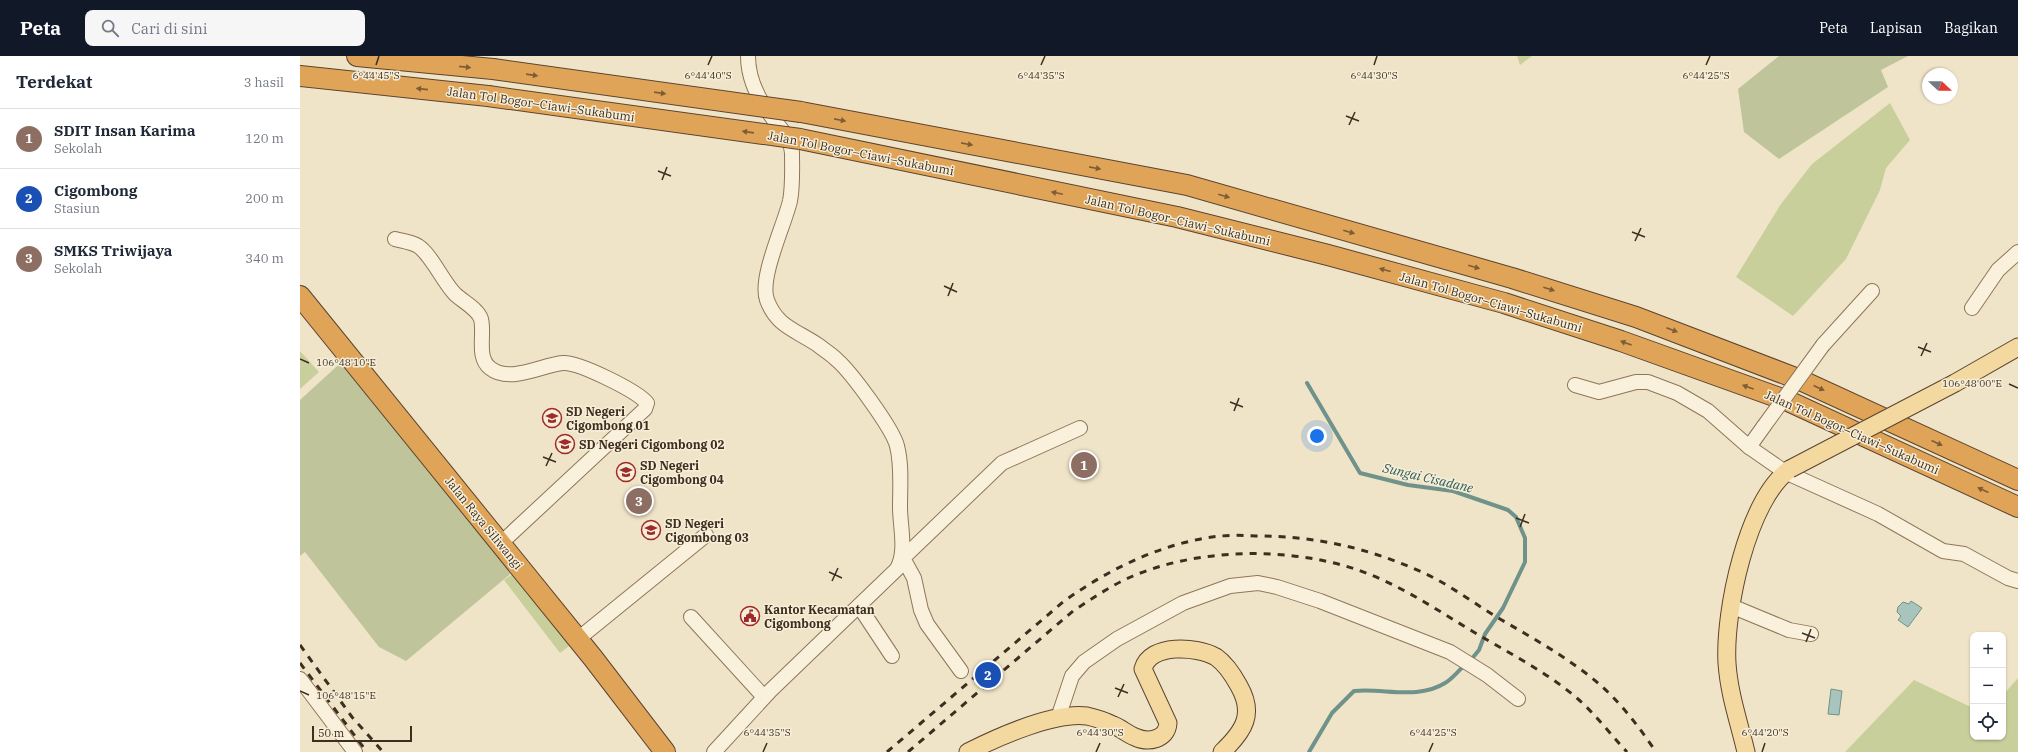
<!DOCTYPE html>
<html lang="id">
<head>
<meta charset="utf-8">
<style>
	:root { --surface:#fff; --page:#f6f6f7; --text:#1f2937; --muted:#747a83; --line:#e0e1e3; --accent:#111827 }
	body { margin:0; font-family:"IBM Plex Serif",serif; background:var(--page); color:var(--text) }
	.controls { position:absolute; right:12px; bottom:12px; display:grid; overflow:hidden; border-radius:8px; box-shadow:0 1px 3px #0004 }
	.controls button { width:36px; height:36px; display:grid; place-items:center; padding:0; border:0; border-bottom:1px solid var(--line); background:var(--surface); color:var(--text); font:20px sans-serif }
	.compass { position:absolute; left:1622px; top:12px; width:36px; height:36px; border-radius:50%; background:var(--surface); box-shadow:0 1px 3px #0004; rotate:112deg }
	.scale { position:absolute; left:12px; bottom:10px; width:100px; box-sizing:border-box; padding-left:4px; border:2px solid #3d2e20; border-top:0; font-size:11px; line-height:14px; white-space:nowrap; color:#3d2e20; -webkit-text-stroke:3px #f7eed8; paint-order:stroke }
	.you { position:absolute; left:1017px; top:380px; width:14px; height:14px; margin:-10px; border:3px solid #fff; border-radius:50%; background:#1a73e8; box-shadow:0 0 0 6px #1a73e833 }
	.badge { display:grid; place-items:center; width:26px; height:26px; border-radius:50%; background:var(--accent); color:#fff; font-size:13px; font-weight:700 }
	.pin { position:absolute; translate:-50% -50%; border:2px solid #fff; box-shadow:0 1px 4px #0006 }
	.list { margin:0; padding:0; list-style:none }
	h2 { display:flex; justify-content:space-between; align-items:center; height:52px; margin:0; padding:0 16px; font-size:17px }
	h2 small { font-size:13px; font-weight:400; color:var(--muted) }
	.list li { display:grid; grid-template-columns:26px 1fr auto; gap:12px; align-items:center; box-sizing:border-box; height:60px; padding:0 16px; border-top:1px solid var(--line) }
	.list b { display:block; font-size:15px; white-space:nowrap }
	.list p { margin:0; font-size:13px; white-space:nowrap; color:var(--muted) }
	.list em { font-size:13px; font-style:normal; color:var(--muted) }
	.icon { flex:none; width:22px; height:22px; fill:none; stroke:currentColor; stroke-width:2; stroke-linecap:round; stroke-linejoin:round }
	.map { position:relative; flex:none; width:1718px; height:696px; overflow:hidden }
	header { display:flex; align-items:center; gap:24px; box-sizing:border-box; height:56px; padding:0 20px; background:var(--accent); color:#fff }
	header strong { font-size:19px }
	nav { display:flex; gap:22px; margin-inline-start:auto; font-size:14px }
	.search { width:280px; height:36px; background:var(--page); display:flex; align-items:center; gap:10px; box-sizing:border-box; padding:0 14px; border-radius:8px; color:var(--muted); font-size:15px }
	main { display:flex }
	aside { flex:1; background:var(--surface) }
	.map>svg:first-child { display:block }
	.green { fill:#c9cf9b }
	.cemetery { fill:#bfc49a }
	.water { fill:#a9c4bc; stroke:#6f938a }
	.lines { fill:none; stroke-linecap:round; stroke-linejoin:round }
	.stream { stroke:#6f938a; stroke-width:4 }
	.minor-casing { stroke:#8d765c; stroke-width:16 }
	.major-casing { stroke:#5b4430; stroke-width:19 }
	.highway-casing { stroke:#5b4430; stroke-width:22 }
	.minor { stroke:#faf1dc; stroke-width:14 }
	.major { stroke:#f3d9a0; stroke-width:17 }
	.highway { stroke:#e0a458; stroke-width:20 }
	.rail { stroke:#3d2e20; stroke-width:3; stroke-dasharray:7 7; stroke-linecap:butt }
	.minor-bridge-casing { stroke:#8d765c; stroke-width:16; stroke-linecap:butt }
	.major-bridge-casing { stroke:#5b4430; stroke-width:19; stroke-linecap:butt }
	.highway-bridge-casing { stroke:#5b4430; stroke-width:22; stroke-linecap:butt }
	.minor-bridge { stroke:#faf1dc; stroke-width:14 }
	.major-bridge { stroke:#f3d9a0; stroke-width:17 }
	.highway-bridge { stroke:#e0a458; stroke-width:20 }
	.oneway { fill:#7e5d36 }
	.ticks { fill:none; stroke:#3d2e20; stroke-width:1.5 }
	.labels { text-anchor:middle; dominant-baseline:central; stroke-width:3; stroke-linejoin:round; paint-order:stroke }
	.street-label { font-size:12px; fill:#3d2e20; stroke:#f7eed8 }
	.poi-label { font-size:12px; font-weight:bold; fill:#3d2e20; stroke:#f7eed8; text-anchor:start }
	.water-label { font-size:13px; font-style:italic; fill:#2f5d5a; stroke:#f7eed8 }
	.ticks-label { font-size:10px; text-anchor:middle; fill:#3d2e20; stroke:#f7eed8; stroke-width:3; stroke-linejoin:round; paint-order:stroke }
</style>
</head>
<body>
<header>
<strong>Peta</strong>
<div class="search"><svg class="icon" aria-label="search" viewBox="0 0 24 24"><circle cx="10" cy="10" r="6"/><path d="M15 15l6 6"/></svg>Cari di sini</div>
<nav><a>Peta</a><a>Lapisan</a><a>Bagikan</a></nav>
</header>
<main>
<aside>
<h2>Terdekat<small>3 hasil</small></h2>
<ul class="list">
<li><span class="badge" style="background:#8d6e63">1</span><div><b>SDIT Insan Karima</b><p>Sekolah</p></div><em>120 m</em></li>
<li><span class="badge" style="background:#1a4fb4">2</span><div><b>Cigombong</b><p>Stasiun</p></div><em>200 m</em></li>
<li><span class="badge" style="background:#8d6e63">3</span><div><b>SMKS Triwijaya</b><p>Sekolah</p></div><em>340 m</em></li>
</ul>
</aside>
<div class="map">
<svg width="1718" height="696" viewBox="0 0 1718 696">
	<rect width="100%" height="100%" fill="#f0e4c8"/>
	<!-- green -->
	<g class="green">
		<path d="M1217 0H1232L1220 9Z"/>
		<path d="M1590 47 1610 84 1586 112 1580 134 1546 203 1493 260 1436 221 1481 148 1512 108Z"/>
		<path d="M0 295 19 316 0 333Z"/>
		<path d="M217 515 272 588 260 597 204 524Z"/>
		<path d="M1718 622V696H1545L1614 624 1673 652V681H1703V639Z"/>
	</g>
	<!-- cemetery -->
	<g class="cemetery">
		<path d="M1479 0H1608L1581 14 1588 31 1479 103 1444 76 1438 33Z"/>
		<path d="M47 301 215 514 106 605 79 591 5 496 0 500V344Z"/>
	</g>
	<!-- water -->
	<g class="water">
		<path d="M1611 545 1622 552 1608 571 1598 564 1601 560 1597 556 1598 551 1603 546 1609 548Z"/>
		<path d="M1531 633 1542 635 1539 659 1528 658Z"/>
	</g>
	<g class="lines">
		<!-- stream -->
		<g class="stream">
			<path d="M1007 327 1060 417 1108 429 1153 435 1208 454 1216 461 1225 482V506L1203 552 1185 578 1179 594 1170 605"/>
			<path d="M1009 696 1032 657 1054 635C1084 632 1118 644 1145 627 1152 623 1158 615 1165 609"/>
		</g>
		<!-- minor casing -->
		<g class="minor-casing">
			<g id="minor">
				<path d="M95 183C102 185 112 186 118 190 131 198 143 226 155 238 162 245 178 253 181 263 185 278 176 301 190 312 210 328 241 309 263 307 279 306 337 335 347 347L345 353 200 488"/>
				<path d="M1672 252 1698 214 1718 196"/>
				<path d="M1523 289 1572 235"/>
				<path d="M1275 329 1299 336 1336 326H1348L1377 337 1408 355 1449 391 1485 416 1578 458 1643 495 1664 498 1708 522 1718 525"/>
				<path d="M1449 391 1464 370"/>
				<path d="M559 550 592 600"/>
				<path d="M1431 550 1489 574 1511 578"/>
				<path d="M391 561 464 641"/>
				<path d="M278 583 406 479"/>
				<path d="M661 615 627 568 621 554 614 522 603 502 702 407 780 372"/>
				<path d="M0 623 55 696"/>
				<path d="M758 662 772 620 784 606 817 583 883 547 930 530 958 527 977 531 1020 545 1150 596 1187 619 1218 643"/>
				<path d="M414 696 470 635 597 513C607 495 600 471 600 451 600 431 602 409 597 390 593 373 551 316 537 304 531 298 524 294 518 289 496 274 477 271 467 244 459 222 484 170 490 145 493 130 492 112 492 97 491 81 480 73 472 61 458 43 448 23 448 0"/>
			</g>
		</g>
		<!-- major casing -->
		<g class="major-casing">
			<g id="major">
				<path d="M1655 327 1718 291"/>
				<path d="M668 696C698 681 754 656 787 660 796 662 805 665 813 669 821 672 827 678 835 681 848 687 867 684 868 667L843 613C850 587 897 590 916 601 926 608 933 619 939 630 955 658 944 675 922 696"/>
				<path d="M1446 696C1439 666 1429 638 1427 607 1424 556 1447 444 1490 413"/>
			</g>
		</g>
		<!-- highway casing -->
		<g class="highway-casing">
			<g id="highway">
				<path d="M57 0 193 13"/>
				<path d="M0 20 188 40"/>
				<path d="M501 56 887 129 1212 222 1336 261 1498 323 1718 424"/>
				<path d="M500 83 877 161 1028 199 1204 247 1321 285 1488 345 1718 451"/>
				<path d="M0 240 293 602 365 696"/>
			</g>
		</g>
		<!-- minor -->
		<use href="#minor" class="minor"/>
		<!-- major -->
		<use href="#major" class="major"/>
		<!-- highway -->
		<use href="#highway" class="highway"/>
		<!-- rail -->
		<g class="rail">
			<path d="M0 589 52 661 83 696"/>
			<path d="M0 607 67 696"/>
			<path d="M587 696 763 546C807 514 858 489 912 481 926 479 941 479 956 480 1016 480 1069 492 1124 517 1150 529 1175 548 1200 563 1231 581 1263 599 1292 622 1317 642 1338 669 1356 696"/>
			<path d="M608 696 773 555C790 544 806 533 824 524 892 492 985 490 1055 513 1097 527 1134 552 1172 575 1207 596 1247 616 1278 643 1296 659 1311 679 1327 696"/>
		</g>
		<!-- minor-bridge casing -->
		<g class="minor-bridge-casing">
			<path id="minor-bridge" d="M1464 370 1523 289"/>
		</g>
		<!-- major-bridge casing -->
		<g class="major-bridge-casing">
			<path id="major-bridge" d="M1490 413 1655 327"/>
		</g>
		<!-- highway-bridge casing -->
		<g class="highway-bridge-casing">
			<g id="highway-bridge">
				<path d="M193 13 501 56"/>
				<path d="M188 40 500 83"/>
			</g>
		</g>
		<!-- minor-bridge -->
		<use href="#minor-bridge" class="minor-bridge"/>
		<!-- major-bridge -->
		<use href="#major-bridge" class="major-bridge"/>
		<!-- highway-bridge -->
		<use href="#highway-bridge" class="highway-bridge"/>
	</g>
	<!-- one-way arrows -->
	<defs><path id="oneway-solid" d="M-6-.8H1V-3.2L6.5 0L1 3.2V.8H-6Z"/></defs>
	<g class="oneway">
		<use href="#oneway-solid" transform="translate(165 11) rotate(6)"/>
		<use href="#oneway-solid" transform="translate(232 19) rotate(8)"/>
		<use href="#oneway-solid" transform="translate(122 33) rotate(-174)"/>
		<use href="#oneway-solid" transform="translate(360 37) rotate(8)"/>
		<use href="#oneway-solid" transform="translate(540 64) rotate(11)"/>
		<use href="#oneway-solid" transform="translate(448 76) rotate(-172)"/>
		<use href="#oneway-solid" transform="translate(667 88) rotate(11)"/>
		<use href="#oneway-solid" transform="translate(795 112) rotate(11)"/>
		<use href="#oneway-solid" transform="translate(757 137) rotate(-168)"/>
		<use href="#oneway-solid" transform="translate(924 140) rotate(16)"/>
		<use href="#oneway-solid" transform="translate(1049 176) rotate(16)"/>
		<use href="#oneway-solid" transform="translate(1174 211) rotate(16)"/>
		<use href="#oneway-solid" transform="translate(1085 214) rotate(-165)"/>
		<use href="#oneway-solid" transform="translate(1249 233) rotate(17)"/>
		<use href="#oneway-solid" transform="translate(1372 274) rotate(21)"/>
		<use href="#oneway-solid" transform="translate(1326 287) rotate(-160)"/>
		<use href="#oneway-solid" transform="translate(1448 331) rotate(-160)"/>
		<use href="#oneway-solid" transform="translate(1519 332) rotate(25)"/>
		<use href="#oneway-solid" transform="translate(1637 387) rotate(25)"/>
		<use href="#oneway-solid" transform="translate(1683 434) rotate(-155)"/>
	</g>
	<!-- ticks -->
	<path class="ticks" d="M76 9 79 0M408 9 412 0M741 9 745 0M1074 9 1077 0M1406 9 1410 0M1046 60 1059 65M1049 69 1055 56M358 115 371 120M362 124 367 111M1332 176 1345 181M1335 185 1341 172M644 230 657 236M648 240 653 227M1618 291 1631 296M1621 300 1627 287M0 303 9 307M1709 328 1718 332M930 346 943 351M934 355 939 342M243 401 256 406M246 410 252 397M1216 462 1229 467M1220 471 1225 458M529 516 542 522M532 525 538 512M1502 577 1515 582M1506 586 1511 573M815 632 828 637M0 635 9 639M818 641 824 628M463 696 467 687M796 696 800 687M1129 696 1133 687M1462 696 1465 687"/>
	<!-- icons -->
	<defs>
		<g id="school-ring" transform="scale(1)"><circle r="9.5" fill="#f7eed8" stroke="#9e2a2b" stroke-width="1.5"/><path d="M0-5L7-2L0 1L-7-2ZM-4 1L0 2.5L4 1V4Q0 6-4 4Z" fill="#9e2a2b"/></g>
		<g id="civic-ring" transform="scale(1)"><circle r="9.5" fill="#f7eed8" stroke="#9e2a2b" stroke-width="1.5"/><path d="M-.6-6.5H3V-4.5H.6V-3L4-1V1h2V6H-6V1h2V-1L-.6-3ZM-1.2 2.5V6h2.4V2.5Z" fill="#9e2a2b"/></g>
	</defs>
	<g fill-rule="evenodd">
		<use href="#school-ring" x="252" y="362"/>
		<use href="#school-ring" x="265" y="388"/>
		<use href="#school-ring" x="326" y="416"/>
		<use href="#school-ring" x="351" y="474"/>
		<use href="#civic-ring" x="450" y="560"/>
	</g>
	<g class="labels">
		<!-- street labels -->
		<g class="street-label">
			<text transform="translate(241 48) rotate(8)">Jalan Tol Bogor–Ciawi–Sukabumi</text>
			<text transform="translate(561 97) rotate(11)">Jalan Tol Bogor–Ciawi–Sukabumi</text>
			<text transform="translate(878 164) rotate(13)">Jalan Tol Bogor–Ciawi–Sukabumi</text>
			<text transform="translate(1191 246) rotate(16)">Jalan Tol Bogor–Ciawi–Sukabumi</text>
			<text transform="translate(1552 376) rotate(24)">Jalan Tol Bogor–Ciawi–Sukabumi</text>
			<text transform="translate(184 467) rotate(51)">Jalan Raya Siliwangi</text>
		</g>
		<!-- poi labels -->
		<g class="poi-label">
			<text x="266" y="355">SD Negeri<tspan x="266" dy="14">Cigombong 01</tspan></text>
			<text x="279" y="388">SD Negeri Cigombong 02</text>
			<text x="340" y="409">SD Negeri<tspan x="340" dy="14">Cigombong 04</tspan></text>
			<text x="365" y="467">SD Negeri<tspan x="365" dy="14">Cigombong 03</tspan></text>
			<text x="464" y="553">Kantor Kecamatan<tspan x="464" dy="14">Cigombong</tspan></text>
		</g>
		<!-- water labels -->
		<g class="water-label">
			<text transform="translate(1128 422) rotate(13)">Sungai Cisadane</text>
		</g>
	</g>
	<g class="ticks-label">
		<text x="76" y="23">6°44'45"S</text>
		<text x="408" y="23">6°44'40"S</text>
		<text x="741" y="23">6°44'35"S</text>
		<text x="1074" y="23">6°44'30"S</text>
		<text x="1406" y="23">6°44'25"S</text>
		<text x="46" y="310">106°48'10"E</text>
		<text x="1672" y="331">106°48'00"E</text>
		<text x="46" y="643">106°48'15"E</text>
		<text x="467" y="680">6°44'35"S</text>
		<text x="800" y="680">6°44'30"S</text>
		<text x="1133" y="680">6°44'25"S</text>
		<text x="1465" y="680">6°44'20"S</text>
	</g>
</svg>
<div class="controls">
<button>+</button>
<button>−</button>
<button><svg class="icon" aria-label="locate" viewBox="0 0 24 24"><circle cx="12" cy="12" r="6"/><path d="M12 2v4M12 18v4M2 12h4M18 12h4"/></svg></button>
</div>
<svg class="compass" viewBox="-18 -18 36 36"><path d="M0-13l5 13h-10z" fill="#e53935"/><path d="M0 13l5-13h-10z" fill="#747a83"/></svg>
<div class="scale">50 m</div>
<div class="you"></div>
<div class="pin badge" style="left:784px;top:409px;background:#8d6e63">1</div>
<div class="pin badge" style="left:688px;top:619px;background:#1a4fb4">2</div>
<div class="pin badge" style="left:339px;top:445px;background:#8d6e63">3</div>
</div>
</main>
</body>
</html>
